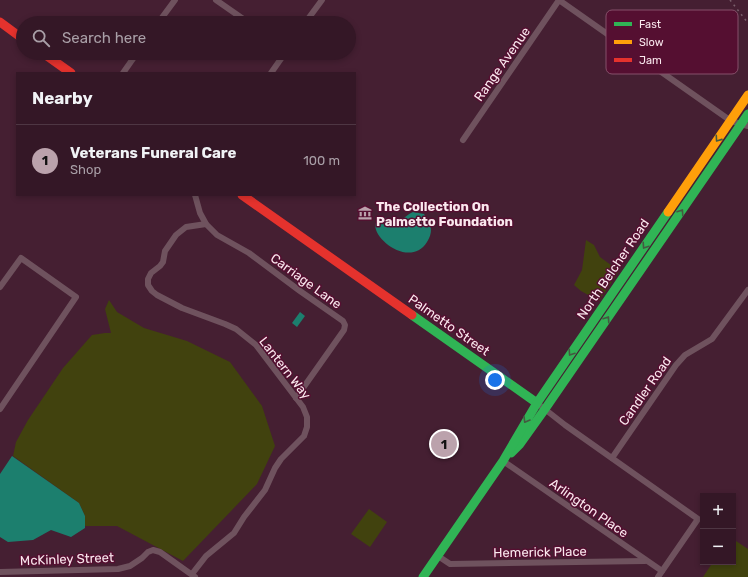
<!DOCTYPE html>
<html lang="en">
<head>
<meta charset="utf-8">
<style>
	:root { --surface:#341726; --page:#3c202e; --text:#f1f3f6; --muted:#a99fa7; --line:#4e3643; --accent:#bba2ac }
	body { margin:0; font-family:Rubik,sans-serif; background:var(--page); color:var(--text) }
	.controls { position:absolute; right:12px; bottom:12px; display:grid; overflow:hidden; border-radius:0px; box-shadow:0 2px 6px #0003 }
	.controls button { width:36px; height:36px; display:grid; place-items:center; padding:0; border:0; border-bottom:1px solid var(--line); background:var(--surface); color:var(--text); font:20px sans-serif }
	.you { position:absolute; left:495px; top:380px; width:14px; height:14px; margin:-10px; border:3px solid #fff; border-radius:50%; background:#1a73e8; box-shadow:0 0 0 6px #1a73e833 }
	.badge { display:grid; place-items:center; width:26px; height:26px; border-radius:50%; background:var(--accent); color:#111; font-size:13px; font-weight:700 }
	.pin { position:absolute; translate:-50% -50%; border:2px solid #fff; box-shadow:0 1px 4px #0006 }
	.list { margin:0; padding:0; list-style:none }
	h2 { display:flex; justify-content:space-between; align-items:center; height:52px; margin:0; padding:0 16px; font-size:17px }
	h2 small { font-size:13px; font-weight:400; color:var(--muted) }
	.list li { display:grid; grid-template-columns:26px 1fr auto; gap:12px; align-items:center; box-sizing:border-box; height:72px; padding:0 16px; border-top:1px solid var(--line) }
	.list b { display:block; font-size:15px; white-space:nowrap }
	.list p { margin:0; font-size:13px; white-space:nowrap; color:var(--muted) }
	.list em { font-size:13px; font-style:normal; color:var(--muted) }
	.icon { flex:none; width:22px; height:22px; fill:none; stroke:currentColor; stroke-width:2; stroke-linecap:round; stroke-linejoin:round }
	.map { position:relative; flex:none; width:748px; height:577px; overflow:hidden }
	.search { position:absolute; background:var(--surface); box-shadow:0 2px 6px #0003; left:16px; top:16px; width:340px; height:44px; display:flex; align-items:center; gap:10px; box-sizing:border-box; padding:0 14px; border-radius:22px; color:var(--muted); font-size:15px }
	.panel { position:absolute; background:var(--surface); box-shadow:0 2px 6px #0003; left:16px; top:72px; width:340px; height:124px; border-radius:0px }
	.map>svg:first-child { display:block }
	.green { fill:#41420e }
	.water { fill:#1c7f6e }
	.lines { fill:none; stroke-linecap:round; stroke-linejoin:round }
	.street { stroke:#6f525e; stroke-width:6 }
	.fast { stroke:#30b455; stroke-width:9 }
	.slow { stroke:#ff9f0a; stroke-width:9 }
	.jam { stroke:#e5322d; stroke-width:9 }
	.rail { stroke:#7a5f6b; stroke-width:1.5; stroke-dasharray:2 4; stroke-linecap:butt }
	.oneway { stroke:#445941 }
	.labels { text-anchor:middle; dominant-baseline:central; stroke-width:3; stroke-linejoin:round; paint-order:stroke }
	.street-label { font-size:13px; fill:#fae8ee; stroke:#550f31 }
	.poi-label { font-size:13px; font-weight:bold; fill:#fae8ee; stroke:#550f31; text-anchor:start }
	.key { fill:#550f31; stroke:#86506a; stroke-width:1 }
	.key-label { font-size:11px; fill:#fae8ee }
</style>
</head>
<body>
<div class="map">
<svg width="748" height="577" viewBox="0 0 748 577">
	<rect width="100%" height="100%" fill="#451f32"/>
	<!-- green -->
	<g class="green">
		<path d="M586 240 594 245 600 257 619 271 599 301 581 291 574 285 582 270Z"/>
		<path d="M109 300 117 312 144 328 187 341 230 362 262 406 275 446 257 484 183 561 117 526H85V516L79 503 13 456 16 442 28 420 63 368 92 335 105 333H111L105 309Z"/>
		<path d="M369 509 387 522 370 547 351 534Z"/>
		<path d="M733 539 748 549V577H703L713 562H733Z"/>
	</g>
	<!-- water -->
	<g class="water">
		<path d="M413 212 424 214C431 225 434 230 427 242 408 272 362 230 379 219 384 215 393 221 400 220 405 218 408 214 413 212Z"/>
		<path d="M300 312 305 316 297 327 292 323Z"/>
		<path d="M12 456 79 503 85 516V528L71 537 51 530 33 540 8 542 0 537V474Z"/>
	</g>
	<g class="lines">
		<!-- street -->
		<g class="street">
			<path d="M216 0 249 23"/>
			<path d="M559 0 731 121 748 126"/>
			<path d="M158 23 175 0"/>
			<path d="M305 23 322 0"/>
			<path d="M123 73 137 53"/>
			<path d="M271 73 285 53"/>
			<path d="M463 140 559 0"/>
			<path d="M195 195 200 213 206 224 217 235 249 253 300 291 343 321 345 325 344 330 296 398"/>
			<path d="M0 287 21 258 76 297 0 409"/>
			<path d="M537 403 565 425 698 519 658 577"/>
			<path d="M612 458 676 365 685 355 712 339 748 290"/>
			<path d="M503 461 662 571"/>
			<path d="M438 556 450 564 645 561"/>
			<path d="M0 572 118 569 130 566 142 558 148 552 153 550 160 552 195 577"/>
			<path d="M192 574 206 556 234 533 244 517 265 490 275 468 281 459 304 436 307 427V417L303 407 256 345 236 329 225 324 182 308 157 295 152 291 148 285V279L151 273 160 266 163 262 165 251 176 235 186 227 206 224"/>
		</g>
		<!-- fast -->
		<g class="fast">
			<path d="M412 315 537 403"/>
			<path d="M511 453 520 444 545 409 748 114"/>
			<path d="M423 577 503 461 537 403 668 212"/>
		</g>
		<!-- slow -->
		<path class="slow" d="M668 212 748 95"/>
		<!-- jam -->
		<g class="jam">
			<path d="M0 22 23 39"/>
			<path d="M43 53 71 73"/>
			<path d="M242 195 412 315"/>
		</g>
		<!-- rail -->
		<path class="rail" d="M730 0 748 23"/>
	</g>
	<!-- one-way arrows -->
	<defs><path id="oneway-chevron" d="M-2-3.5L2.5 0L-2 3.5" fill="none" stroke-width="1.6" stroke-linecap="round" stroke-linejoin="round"/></defs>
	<g class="oneway">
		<use href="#oneway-chevron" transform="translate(718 139) rotate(125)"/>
		<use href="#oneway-chevron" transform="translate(681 212) rotate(-56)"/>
		<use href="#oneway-chevron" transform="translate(645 246) rotate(124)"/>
		<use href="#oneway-chevron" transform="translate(607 319) rotate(-56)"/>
		<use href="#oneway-chevron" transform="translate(571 353) rotate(124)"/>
		<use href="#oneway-chevron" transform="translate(526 420) rotate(121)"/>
	</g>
	<!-- icons -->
	<defs>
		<g id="museum-bare" transform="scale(1.08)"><path d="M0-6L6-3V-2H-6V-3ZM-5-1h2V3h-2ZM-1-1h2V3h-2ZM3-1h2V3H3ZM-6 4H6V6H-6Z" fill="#bba2ac" stroke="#550f31" stroke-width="2.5" paint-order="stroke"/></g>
	</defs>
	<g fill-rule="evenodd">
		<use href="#museum-bare" x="365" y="213"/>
	</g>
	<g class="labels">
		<!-- street labels -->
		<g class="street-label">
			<text transform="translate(502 64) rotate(-55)">Range Avenue</text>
			<text transform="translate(613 269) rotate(-56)">North Belcher Road</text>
			<text transform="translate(306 281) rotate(36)">Carriage Lane</text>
			<text transform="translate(449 325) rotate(35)">Palmetto Street</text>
			<text transform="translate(285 368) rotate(52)">Lantern Way</text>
			<text transform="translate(645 391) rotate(-55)">Candler Road</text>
			<text transform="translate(589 508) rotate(35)">Arlington Place</text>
			<text transform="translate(540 552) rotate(-1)">Hemerick Place</text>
			<text transform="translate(67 559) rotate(-2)">McKinley Street</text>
		</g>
		<!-- poi labels -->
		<g class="poi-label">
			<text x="376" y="206">The Collection On<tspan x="376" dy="15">Palmetto Foundation</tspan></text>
		</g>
	</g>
	<!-- legend -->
	<rect x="606" y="10" width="132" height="64" rx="6" class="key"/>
	<rect x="614" y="22" width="18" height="4" fill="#30b455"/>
	<rect x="614" y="40" width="18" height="4" fill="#ff9f0a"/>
	<rect x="614" y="58" width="18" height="4" fill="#e5322d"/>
	<g class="key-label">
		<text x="639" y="28">Fast</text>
		<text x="639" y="46">Slow</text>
		<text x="639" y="64">Jam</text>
	</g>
</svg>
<div class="controls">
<button>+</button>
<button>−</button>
</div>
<div class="you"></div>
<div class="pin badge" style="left:444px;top:444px">1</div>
<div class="search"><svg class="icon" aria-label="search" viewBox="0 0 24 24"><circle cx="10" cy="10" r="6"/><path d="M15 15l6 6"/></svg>Search here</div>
<section class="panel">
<h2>Nearby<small></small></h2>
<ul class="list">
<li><span class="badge">1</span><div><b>Veterans Funeral Care</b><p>Shop</p></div><em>100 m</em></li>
</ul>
</section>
</div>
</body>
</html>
